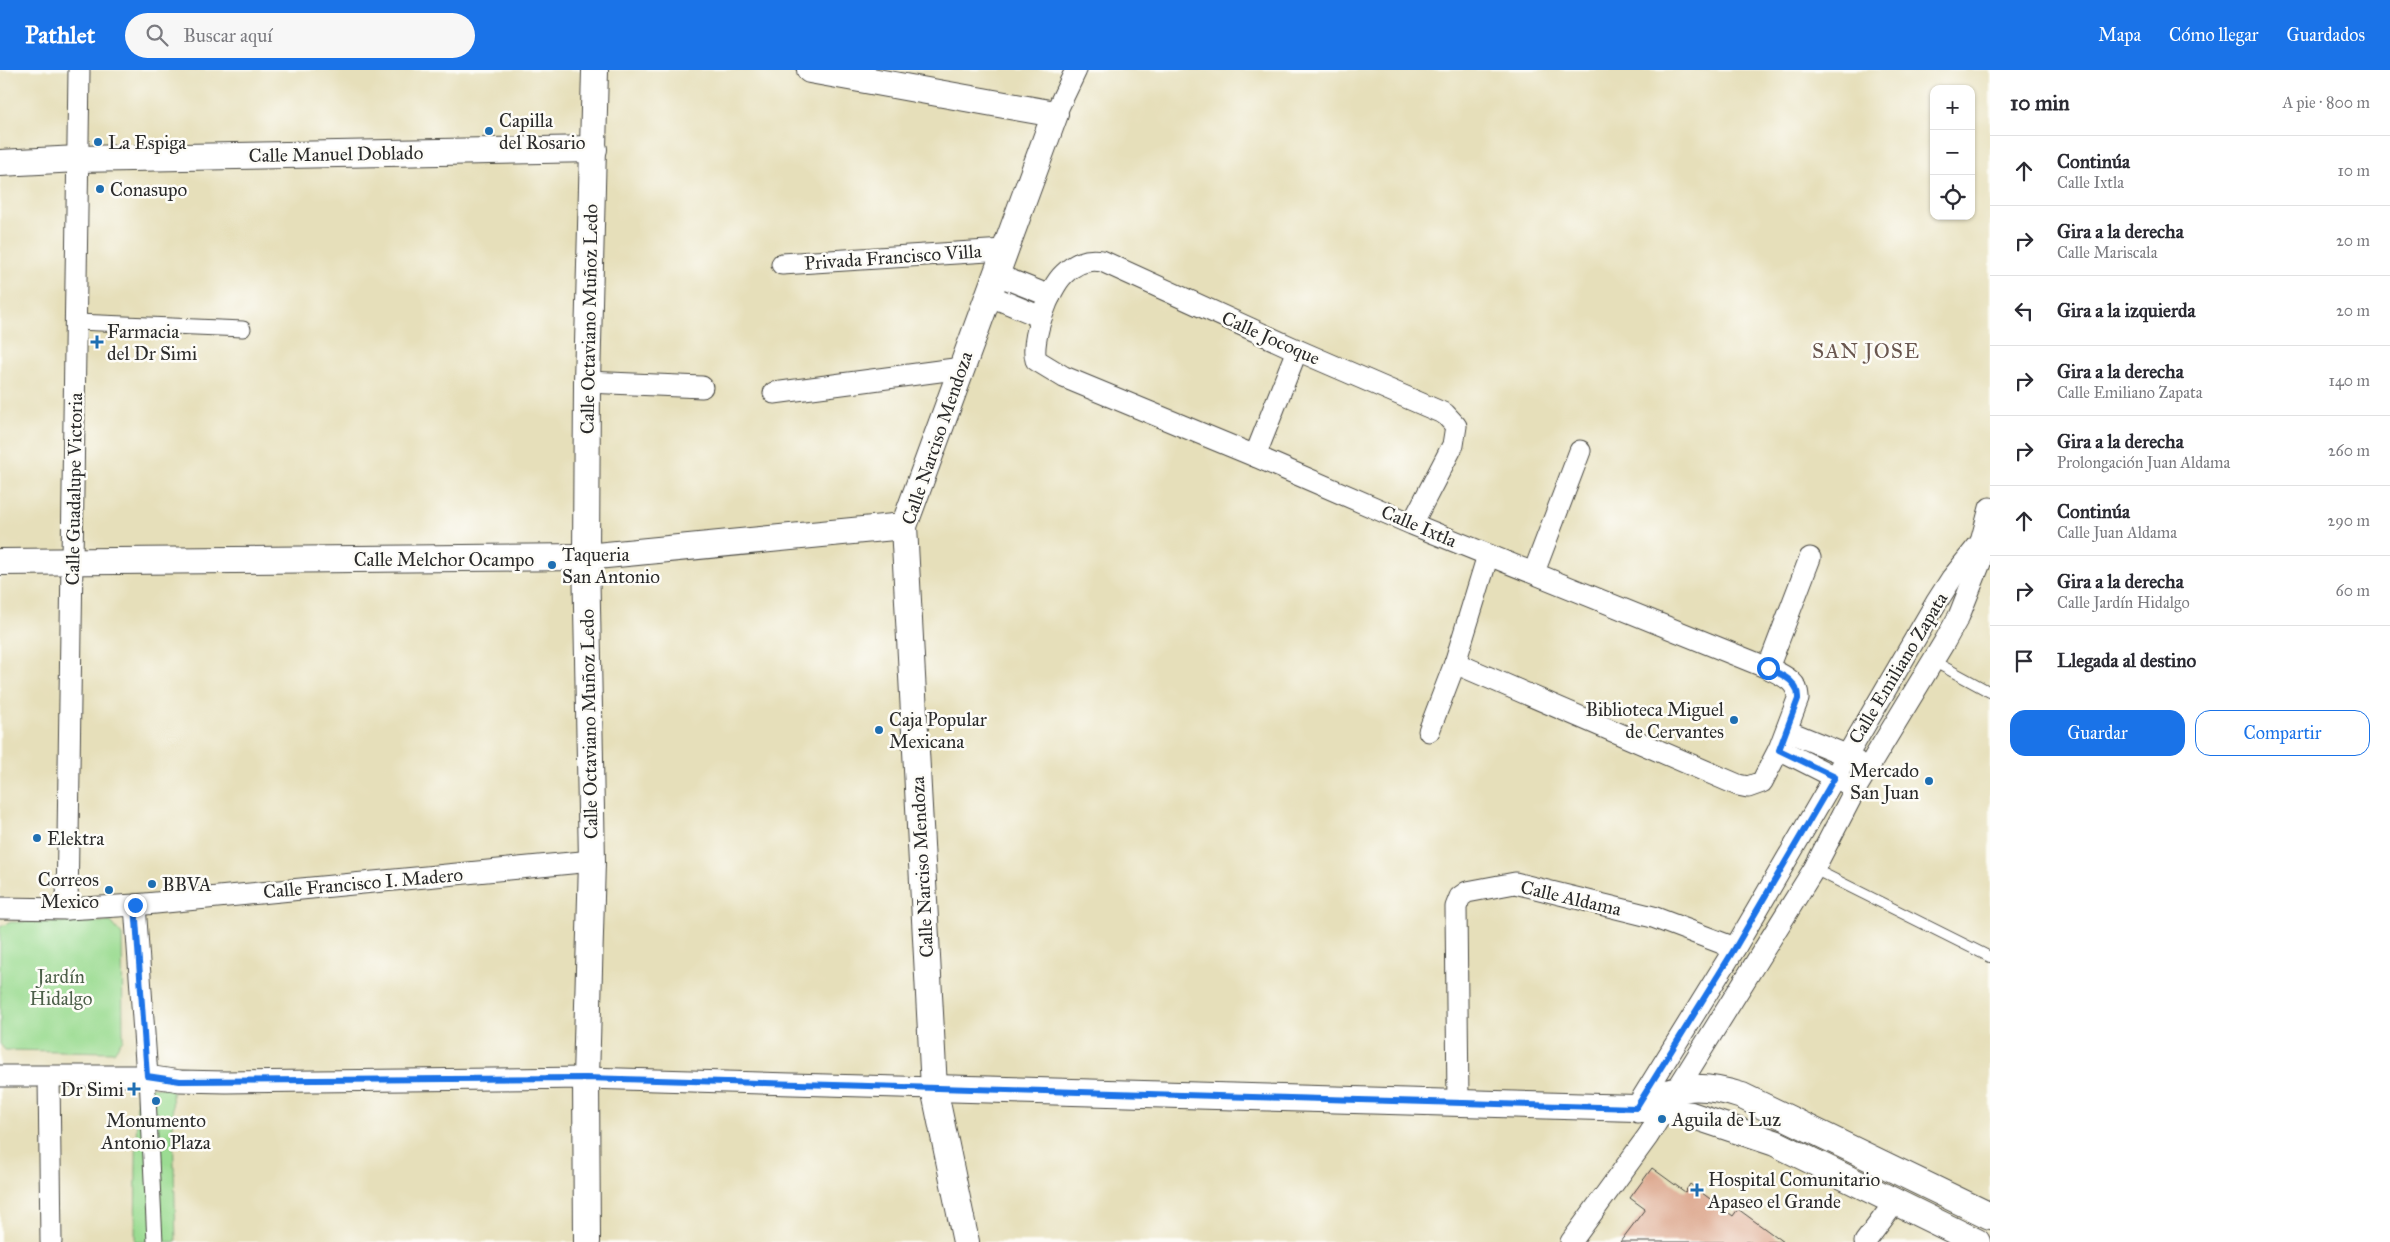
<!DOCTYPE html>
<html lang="es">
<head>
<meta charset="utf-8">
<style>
	:root { --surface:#fff; --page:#f7f7f7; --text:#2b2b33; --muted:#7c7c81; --line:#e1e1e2; --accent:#1a73e8 }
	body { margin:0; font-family:"IM FELL Great Primer",serif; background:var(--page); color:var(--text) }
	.controls { position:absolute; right:15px; top:15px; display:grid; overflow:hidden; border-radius:10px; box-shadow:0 1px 4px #0004 }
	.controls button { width:45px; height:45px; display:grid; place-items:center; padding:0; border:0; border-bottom:1px solid var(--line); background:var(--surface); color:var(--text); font:25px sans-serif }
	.stop { position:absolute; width:15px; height:15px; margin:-11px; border:4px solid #1a73e8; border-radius:50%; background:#fff }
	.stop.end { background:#1a73e8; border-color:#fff; box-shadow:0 1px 5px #0008 }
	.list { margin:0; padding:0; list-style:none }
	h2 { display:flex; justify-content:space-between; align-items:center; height:65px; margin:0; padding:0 20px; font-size:21px }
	h2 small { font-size:16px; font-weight:400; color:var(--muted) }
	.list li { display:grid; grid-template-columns:32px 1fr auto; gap:15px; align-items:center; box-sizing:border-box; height:70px; padding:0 20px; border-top:1px solid var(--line) }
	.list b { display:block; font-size:19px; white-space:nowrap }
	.list p { margin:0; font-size:16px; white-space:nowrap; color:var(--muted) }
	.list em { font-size:16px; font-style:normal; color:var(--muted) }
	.actions { display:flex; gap:10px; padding:15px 20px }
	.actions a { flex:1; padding:11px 0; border:1px solid var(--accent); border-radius:15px; text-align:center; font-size:18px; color:var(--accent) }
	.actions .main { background:var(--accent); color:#fff }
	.icon { flex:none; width:28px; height:28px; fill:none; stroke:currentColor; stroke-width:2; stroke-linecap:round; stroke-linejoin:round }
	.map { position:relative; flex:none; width:1990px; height:1172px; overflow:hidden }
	header { display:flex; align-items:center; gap:30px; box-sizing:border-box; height:70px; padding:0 25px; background:var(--accent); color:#fff }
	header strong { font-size:24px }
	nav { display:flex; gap:28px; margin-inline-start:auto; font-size:18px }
	.search { width:350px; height:45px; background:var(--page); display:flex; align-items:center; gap:12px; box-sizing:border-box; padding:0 18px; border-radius:28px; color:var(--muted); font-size:19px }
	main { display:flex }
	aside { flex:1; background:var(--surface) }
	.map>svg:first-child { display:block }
	.green { fill:#9bdc92; stroke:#63845e }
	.building { fill:#deaa92 }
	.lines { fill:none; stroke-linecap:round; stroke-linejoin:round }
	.service-casing { stroke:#474640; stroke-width:12 }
	.pedestrian-casing { stroke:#474640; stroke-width:17 }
	.minor-casing { stroke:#474640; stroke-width:23 }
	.tertiary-casing { stroke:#474640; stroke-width:28 }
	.service { stroke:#fff; stroke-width:10 }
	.pedestrian { stroke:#fff; stroke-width:15 }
	.minor { stroke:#fff; stroke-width:21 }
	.tertiary { stroke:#fff; stroke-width:26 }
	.route { stroke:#1a73e8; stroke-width:6 }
	.poi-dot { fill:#1f6fb2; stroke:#fdfcf7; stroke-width:2 }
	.labels { text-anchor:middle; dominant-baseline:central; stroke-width:5; stroke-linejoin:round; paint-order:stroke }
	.poi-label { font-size:19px; fill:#2b2b2b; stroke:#fdfcf7; text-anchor:start }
	.street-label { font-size:19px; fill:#2b2b2b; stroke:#fdfcf7 }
	.park-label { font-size:19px; fill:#4d604a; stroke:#fdfcf7 }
	.quarter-label { font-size:21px; letter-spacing:1px; fill:#6a574f; stroke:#fdfcf7 }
</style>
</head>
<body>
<header>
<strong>Pathlet</strong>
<div class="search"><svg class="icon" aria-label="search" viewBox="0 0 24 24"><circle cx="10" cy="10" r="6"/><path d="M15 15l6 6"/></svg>Buscar aquí</div>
<nav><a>Mapa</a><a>Cómo llegar</a><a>Guardados</a></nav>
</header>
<main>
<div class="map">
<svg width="1990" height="1172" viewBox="0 0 1990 1172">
	<rect width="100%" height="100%" fill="#fdfcf7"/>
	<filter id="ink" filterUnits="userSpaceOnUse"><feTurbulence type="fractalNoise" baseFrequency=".02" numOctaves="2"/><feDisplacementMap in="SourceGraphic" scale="10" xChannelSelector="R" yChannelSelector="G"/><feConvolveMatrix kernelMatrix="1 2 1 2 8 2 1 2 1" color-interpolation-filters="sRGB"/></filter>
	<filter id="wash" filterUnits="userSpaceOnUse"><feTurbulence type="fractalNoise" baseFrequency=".0096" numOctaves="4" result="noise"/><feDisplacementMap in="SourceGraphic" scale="20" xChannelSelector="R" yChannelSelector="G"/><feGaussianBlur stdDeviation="1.12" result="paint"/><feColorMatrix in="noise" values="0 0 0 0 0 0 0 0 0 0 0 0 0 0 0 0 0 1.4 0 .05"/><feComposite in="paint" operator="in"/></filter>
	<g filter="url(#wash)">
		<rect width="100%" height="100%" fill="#e6dfba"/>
		<!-- green -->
		<g class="green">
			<path d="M11 852H111L122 865 123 969 114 982 5 980 0 974V857Z"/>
			<path d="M137 1017 172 1018 176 1172H135Z"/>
		</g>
		<g id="blocks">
			<!-- building -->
			<path class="building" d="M1652 1098 1685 1122 1690 1114 1733 1146 1738 1139 1783 1172H1620L1645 1139 1630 1128Z"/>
		</g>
	</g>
	<g filter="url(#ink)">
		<use href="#blocks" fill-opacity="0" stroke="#474640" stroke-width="1"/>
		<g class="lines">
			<!-- service casing -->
			<g class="service-casing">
				<g id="service">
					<path d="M1933 591 1990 622"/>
					<path d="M1814 799 1990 887"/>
				</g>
			</g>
			<!-- pedestrian casing -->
			<g class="pedestrian-casing">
				<g id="pedestrian">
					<path d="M77 252 243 259"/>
					<path d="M147 1006 155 1172"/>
				</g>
			</g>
			<!-- minor casing -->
			<g class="minor-casing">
				<g id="minor">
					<path d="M1055 44 1076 0"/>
					<path d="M782 194 1004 180"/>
					<path d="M995 204 1050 226"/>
					<path d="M988 225 1041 247"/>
					<path d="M587 312 702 317"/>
					<path d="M774 323 962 298"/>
					<path d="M1255 386 1297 280"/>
					<path d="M1412 454 1453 375 1456 356 1445 344 1297 280 1102 191C1087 188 1075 193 1064 204 1049 218 1030 271 1036 290L1064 307 1255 386 1412 454 1768 598C1782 605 1799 611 1798 629L1779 679 1762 712 1748 717 1738 715 1455 593"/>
					<path d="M1534 502 1580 381"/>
					<path d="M1768 598 1810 488"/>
					<path d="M1429 661 1455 593 1488 485"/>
					<path d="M1787 661 1846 685 1857 692"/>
					<path d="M1779 679 1848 714"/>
					<path d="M135 835 147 1006"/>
					<path d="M0 838 67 839 135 835 592 791"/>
					<path d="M67 839 79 0"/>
					<path d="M0 1006H147L180 1011 226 1012 586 1008 934 1018"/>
					<path d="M49 1007 51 1172"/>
					<path d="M1458 1032 1456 837 1460 827 1467 822 1515 813 1653 847 1735 878"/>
					<path d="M1638 1042 1636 1038 1735 878 1936 533 1952 508 1981 472"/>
					<path d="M1571 1172 1648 1066 1814 799 1856 718 1945 571 1959 546 1980 493 1981 472 1990 438"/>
					<path d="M1865 1172 1896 1131"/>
				</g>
			</g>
			<!-- tertiary casing -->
			<g class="tertiary-casing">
				<g id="tertiary">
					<path d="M810 0 1055 44 904 456 934 1018 966 1172"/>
					<path d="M0 93 78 89 594 79"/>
					<path d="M0 492 586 487 904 456"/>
					<path d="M934 1018 1636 1038 1691 1045 1775 1073 1977 1172"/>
					<path d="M1636 1038C1676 1015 1698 1012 1742 1026L1990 1146"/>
					<path d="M587 1172 586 1008 592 791 586 487 587 312 595 0"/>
				</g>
			</g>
			<!-- service -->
			<use href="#service" class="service"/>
			<!-- pedestrian -->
			<use href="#pedestrian" class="pedestrian"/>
			<!-- minor -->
			<use href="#minor" class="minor"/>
			<!-- tertiary -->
			<use href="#tertiary" class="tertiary"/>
		</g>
	</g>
	<g class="lines" filter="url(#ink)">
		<!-- route -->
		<path class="route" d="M135 835 147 1006 180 1011 586 1008 1636 1038 1735 878 1835 707 1779 680 1798 629C1799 611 1782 605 1768 598"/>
	</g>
	<!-- markers -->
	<g class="poi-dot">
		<circle cx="489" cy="61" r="5"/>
		<circle cx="98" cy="72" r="5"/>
		<circle cx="100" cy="119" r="5"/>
		<path d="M94.5 264.5h5v5h5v5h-5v5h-5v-5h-5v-5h5z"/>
		<circle cx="552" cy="495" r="5"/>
		<circle cx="1734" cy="650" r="5"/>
		<circle cx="879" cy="660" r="5"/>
		<circle cx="1929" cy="711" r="5"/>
		<circle cx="37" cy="768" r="5"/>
		<circle cx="152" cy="814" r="5"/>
		<circle cx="109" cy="820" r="5"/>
		<path d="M131.5 1011.5h5v5h5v5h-5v5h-5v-5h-5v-5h5z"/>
		<circle cx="156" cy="1031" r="5"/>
		<circle cx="1662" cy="1049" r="5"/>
		<path d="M1694.5 1112.5h5v5h5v5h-5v5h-5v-5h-5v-5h5z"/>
	</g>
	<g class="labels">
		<!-- poi labels -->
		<g class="poi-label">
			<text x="499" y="50">Capilla<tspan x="499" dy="22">del Rosario</tspan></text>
			<text x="108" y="72">La Espiga</text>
			<text x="110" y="119">Conasupo</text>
			<text x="107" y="261">Farmacia<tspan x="107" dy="22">del Dr Simi</tspan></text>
			<text x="562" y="484">Taqueria<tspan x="562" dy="22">San Antonio</tspan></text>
			<text x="1724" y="639" text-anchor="end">Biblioteca Miguel<tspan x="1724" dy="22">de Cervantes</tspan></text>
			<text x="889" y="649">Caja Popular<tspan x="889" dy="22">Mexicana</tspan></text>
			<text x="1919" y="700" text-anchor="end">Mercado<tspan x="1919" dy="22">San Juan</tspan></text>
			<text x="47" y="768">Elektra</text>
			<text x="99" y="809" text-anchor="end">Correos<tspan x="99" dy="22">Mexico</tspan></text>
			<text x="162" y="814">BBVA</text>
			<text x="124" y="1019" text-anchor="end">Dr Simi</text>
			<text x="1672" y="1049">Aguila de Luz</text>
			<text x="156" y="1050" text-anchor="middle">Monumento<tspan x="156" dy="22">Antonio Plaza</tspan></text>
			<text x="1708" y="1109">Hospital Comunitario<tspan x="1708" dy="22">Apaseo el Grande</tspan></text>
		</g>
		<!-- street labels -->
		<g class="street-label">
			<text transform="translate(336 84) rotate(-1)">Calle Manuel Doblado</text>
			<text transform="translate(893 187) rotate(-4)">Privada Francisco Villa</text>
			<text transform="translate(589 249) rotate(-89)">Calle Octaviano Muñoz Ledo</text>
			<text transform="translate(1271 268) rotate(24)">Calle Jocoque</text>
			<text transform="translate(937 368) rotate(-71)">Calle Narciso Mendoza</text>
			<text transform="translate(74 419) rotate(-89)">Calle Guadalupe Victoria</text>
			<text transform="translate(1419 456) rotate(23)">Calle Ixtla</text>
			<text x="444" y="489">Calle Melchor Ocampo</text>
			<text transform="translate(1898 598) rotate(-59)">Calle Emiliano Zapata</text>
			<text transform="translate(589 654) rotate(-91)">Calle Octaviano Muñoz Ledo</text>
			<text transform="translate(922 797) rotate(-93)">Calle Narciso Mendoza</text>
			<text transform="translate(363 813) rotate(-5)">Calle Francisco I. Madero</text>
			<text transform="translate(1571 828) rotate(13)">Calle Aldama</text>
		</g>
		<!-- park labels -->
		<g class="park-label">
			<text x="61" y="906">Jardín<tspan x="61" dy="22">Hidalgo</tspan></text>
		</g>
		<!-- quarter labels -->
		<g class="quarter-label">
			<text x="1866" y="281">SAN JOSE</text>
		</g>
	</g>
</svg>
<div class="controls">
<button>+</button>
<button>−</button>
<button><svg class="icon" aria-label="locate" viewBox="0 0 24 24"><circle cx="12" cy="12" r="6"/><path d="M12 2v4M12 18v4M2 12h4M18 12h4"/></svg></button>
</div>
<div class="stop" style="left:1768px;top:598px"></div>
<div class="stop end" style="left:135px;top:835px"></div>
</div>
<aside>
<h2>10 min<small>A pie · 800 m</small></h2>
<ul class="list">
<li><svg class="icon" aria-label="ahead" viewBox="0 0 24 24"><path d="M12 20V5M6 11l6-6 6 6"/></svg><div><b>Continúa</b><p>Calle Ixtla</p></div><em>10 m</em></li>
<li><svg class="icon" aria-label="right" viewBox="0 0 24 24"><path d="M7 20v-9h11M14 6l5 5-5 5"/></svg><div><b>Gira a la derecha</b><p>Calle Mariscala</p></div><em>20 m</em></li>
<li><svg class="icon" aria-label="left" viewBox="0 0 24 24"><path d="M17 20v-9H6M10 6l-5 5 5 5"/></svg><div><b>Gira a la izquierda</b></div><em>20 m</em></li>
<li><svg class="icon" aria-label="right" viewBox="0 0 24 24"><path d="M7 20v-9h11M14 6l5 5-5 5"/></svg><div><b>Gira a la derecha</b><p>Calle Emiliano Zapata</p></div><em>140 m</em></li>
<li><svg class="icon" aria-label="right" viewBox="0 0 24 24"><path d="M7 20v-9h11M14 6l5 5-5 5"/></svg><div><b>Gira a la derecha</b><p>Prolongación Juan Aldama</p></div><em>260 m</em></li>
<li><svg class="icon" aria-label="ahead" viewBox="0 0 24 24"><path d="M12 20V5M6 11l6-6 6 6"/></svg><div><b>Continúa</b><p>Calle Juan Aldama</p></div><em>290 m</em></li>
<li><svg class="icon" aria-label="right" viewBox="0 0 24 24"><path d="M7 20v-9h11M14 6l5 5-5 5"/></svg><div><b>Gira a la derecha</b><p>Calle Jardín Hidalgo</p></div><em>60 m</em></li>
<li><svg class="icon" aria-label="arrive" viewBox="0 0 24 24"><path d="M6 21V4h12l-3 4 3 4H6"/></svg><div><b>Llegada al destino</b></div></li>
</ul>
<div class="actions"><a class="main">Guardar</a><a>Compartir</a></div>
</aside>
</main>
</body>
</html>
